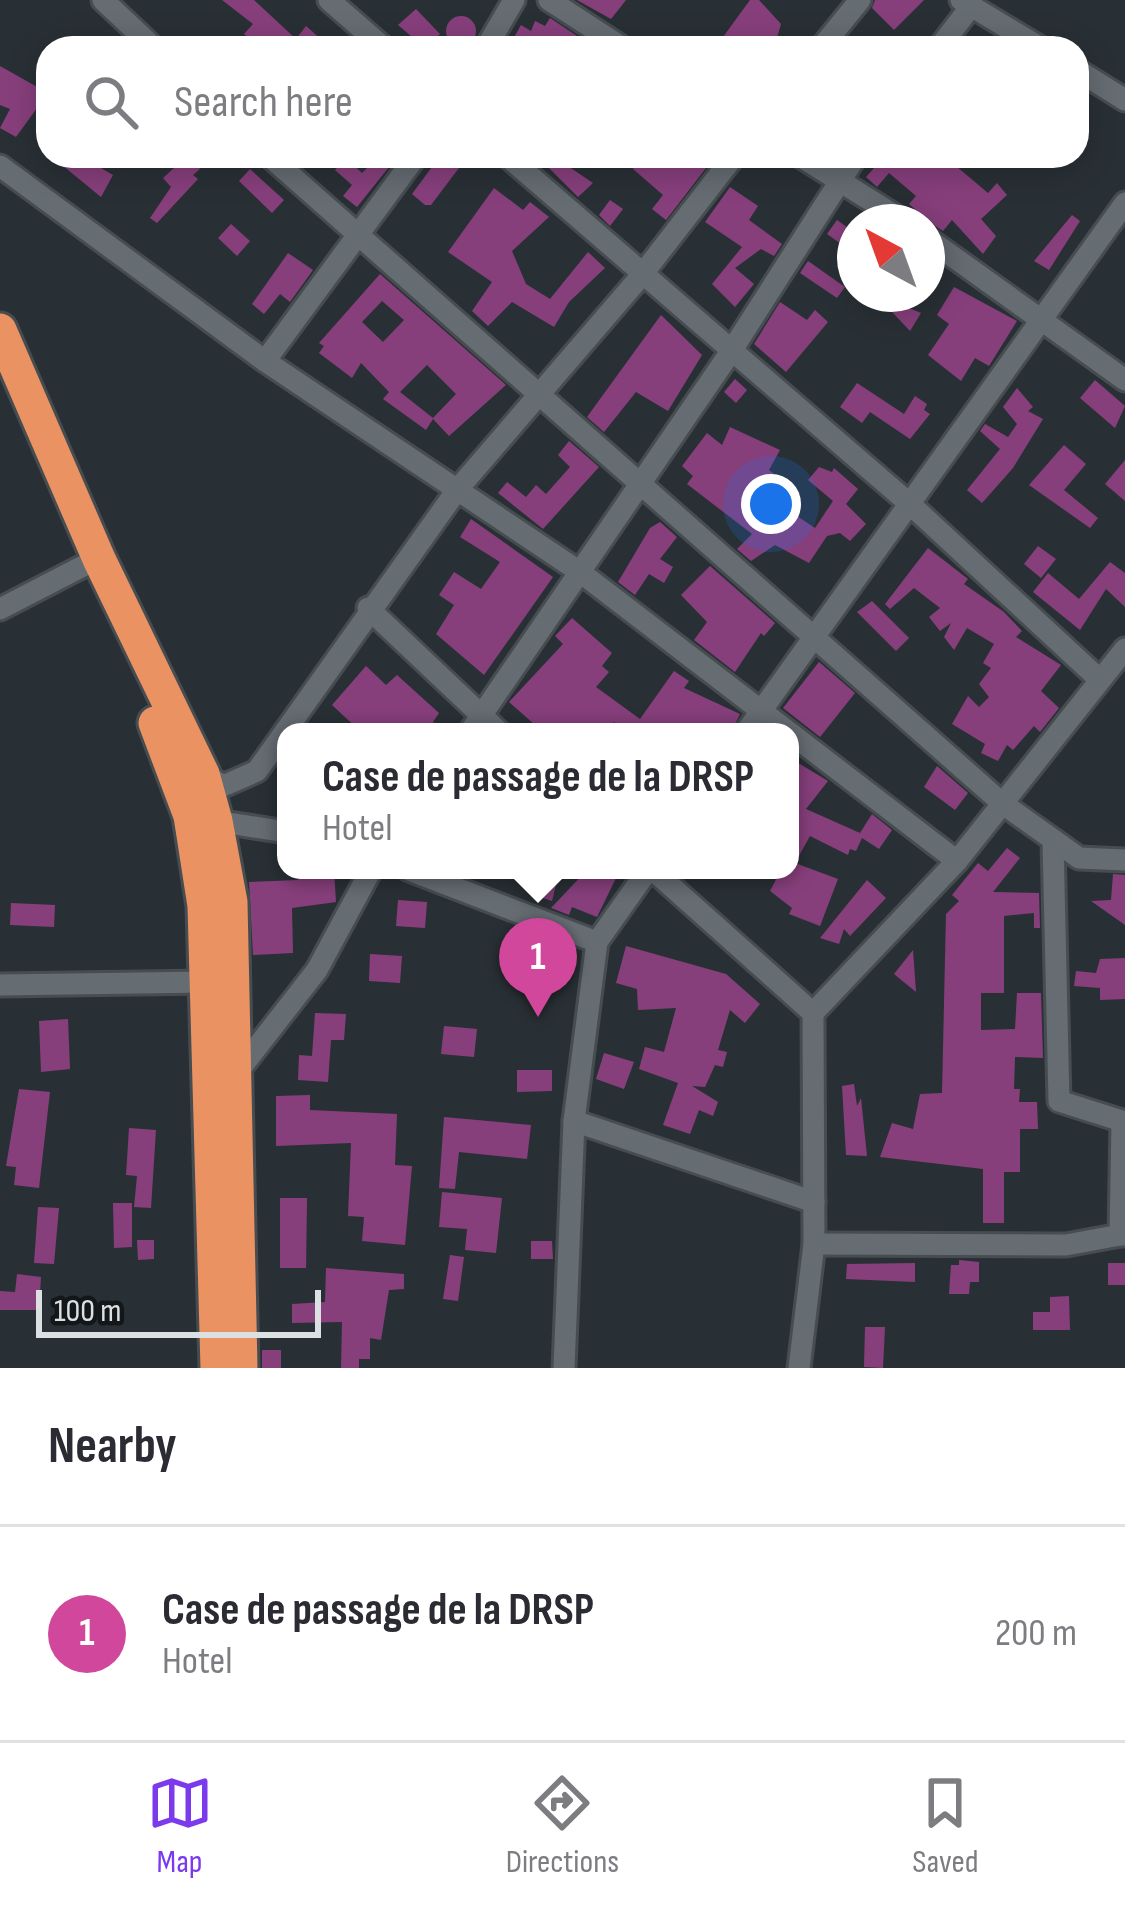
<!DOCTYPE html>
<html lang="en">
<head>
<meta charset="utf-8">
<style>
	:root { --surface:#fff; --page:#f7f7f7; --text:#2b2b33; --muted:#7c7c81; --line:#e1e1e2; --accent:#7c3aed }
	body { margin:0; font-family:"Sofia Sans Condensed",sans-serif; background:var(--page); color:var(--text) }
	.compass { position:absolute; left:837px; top:204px; width:108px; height:108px; border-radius:50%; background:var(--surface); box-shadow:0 6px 30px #0003; rotate:319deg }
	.scale { position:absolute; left:36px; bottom:30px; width:285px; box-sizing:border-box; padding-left:12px; border:6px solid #dbe0e3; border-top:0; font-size:33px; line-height:42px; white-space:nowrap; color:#dbe0e3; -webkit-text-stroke:9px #141719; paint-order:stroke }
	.you { position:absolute; left:771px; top:504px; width:42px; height:42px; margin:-30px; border:9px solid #fff; border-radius:50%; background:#1a73e8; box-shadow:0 0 0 18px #1a73e833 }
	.badge { display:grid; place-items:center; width:78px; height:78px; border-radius:50%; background:var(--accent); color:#fff; font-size:39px; font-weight:700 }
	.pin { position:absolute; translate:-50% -99px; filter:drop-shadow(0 3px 6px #0008) }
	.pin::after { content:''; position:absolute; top:63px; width:42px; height:36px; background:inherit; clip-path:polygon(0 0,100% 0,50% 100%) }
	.popup { position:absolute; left:277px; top:723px; width:522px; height:156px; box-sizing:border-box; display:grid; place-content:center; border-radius:24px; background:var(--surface); filter:drop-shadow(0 3px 9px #0005); font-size:39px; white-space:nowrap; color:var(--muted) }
	.popup b { font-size:45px; color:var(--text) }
	.popup::after { content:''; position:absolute; left:50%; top:100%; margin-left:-24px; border:24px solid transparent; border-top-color:var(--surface) }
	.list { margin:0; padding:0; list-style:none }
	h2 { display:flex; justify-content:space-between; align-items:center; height:156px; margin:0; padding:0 48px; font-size:51px }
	h2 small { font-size:39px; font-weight:400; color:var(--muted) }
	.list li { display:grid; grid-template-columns:78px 1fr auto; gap:36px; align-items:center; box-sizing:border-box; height:216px; padding:0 48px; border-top:3px solid var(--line) }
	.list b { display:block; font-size:45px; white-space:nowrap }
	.list p { margin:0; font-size:39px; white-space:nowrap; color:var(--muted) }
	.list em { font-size:39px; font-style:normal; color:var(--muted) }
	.icon { flex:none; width:66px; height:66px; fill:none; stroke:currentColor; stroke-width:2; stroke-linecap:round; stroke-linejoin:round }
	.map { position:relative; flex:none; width:1125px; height:1368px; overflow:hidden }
	.search { position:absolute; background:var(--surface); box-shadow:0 6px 30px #0003; left:36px; right:36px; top:36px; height:132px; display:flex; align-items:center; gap:30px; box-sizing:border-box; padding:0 42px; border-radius:36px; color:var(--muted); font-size:45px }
	.sheet { height:372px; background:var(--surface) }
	nav { display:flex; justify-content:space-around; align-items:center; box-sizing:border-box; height:168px; border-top:3px solid var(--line); background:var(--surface); font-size:33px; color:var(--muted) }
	nav a { display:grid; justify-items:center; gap:6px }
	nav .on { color:var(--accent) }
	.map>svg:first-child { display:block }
	.building { fill:#873f7c; fill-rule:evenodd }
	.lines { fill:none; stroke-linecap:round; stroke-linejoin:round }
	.minor-casing { stroke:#464c50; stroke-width:27 }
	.highway-casing { stroke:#464c50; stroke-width:39 }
	.minor { stroke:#656c72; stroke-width:21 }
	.highway { stroke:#ea9261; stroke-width:33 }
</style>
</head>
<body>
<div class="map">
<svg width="1125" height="1368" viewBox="0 0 1125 1368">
	<rect width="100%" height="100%" fill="#293035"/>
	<!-- building -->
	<g class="building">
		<path d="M222 0H254L296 39 306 26 331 48H259L244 34 253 24Z"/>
		<path d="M577 0H626L611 19Z"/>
		<path d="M750 0H759L781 24 774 48H715Z"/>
		<path d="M875 0H924L894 30 872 8Z"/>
		<path d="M416 9 440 34 425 48 398 25Z"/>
		<circle cx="461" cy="31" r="15"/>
		<path d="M550 18 583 40 578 48 553 39 561 48H508L521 25 531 31 535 21 545 26Z"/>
		<path d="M0 66 48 93 16 137 0 128 10 109 0 105Z"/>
		<path d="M51 156H106L101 168 113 175 101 197Z"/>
		<path d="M187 156 200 169 193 175 198 179 157 223 150 218 171 187 163 178Z"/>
		<path d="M440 156H468L431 205H425L412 194Z"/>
		<path d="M537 156H553L593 183 578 197Z"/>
		<path d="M643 156H690L706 168 666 220 652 209 663 195 633 169Z"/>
		<path d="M885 156H965L956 166 988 193 997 183 1007 195 981 219 996 236 983 254 952 220 943 231 932 224 909 204 916 196 889 173 877 187 866 177Z"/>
		<path d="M378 157 389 167 357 207 343 196 352 185 335 170 346 158 362 173Z"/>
		<path d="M250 169 284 200 272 213 239 181Z"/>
		<path d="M730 187 758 206 749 220 782 244 774 256 761 249 735 268 754 284 735 307 712 284 742 247 705 222Z"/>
		<path d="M494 188 523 210 530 202 549 217 512 251 526 284 550 299 588 252 605 268 569 302 554 327 512 302 488 326 472 311 492 282 448 252Z"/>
		<path d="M610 200 623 209 610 226 599 215Z"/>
		<path d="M1072 215 1080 221 1049 270 1034 261Z"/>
		<path d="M837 220 855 233 848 249 827 234Z"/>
		<path d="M231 224 250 241 237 256 218 238Z"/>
		<path d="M288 253 313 270 290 302 280 294 264 314 252 304Z"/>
		<path d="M808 261 845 287 837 298 800 273Z"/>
		<path d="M380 274 506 385 449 436 433 419 426 430 383 399 389 392 361 363 352 378 319 353 324 346 319 343ZM382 301 404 320 383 342 362 322ZM427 365 456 394 433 418 400 392Z"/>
		<path d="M954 287 1017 321 989 366 975 358 961 381 928 355 949 324 937 315Z"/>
		<path d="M875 294 921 313 910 331Z"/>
		<path d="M780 302 807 320 815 310 828 322 786 372 754 344Z"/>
		<path d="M661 315 702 355 668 411 636 392 604 432 587 417Z"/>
		<path d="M735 379 747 390 736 403 724 392Z"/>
		<path d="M1095 380 1125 406 1115 428 1080 398Z"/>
		<path d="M857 383 904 414 915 396 927 404 924 410 930 414 910 439 870 412 862 423 840 407Z"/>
		<path d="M1017 388 1033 407 1028 411 1043 419 1013 468 982 503 967 490 1000 449 980 431 985 424 1008 437 1017 424 1003 407Z"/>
		<path d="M730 427 780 450 769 470 800 493 788 510 815 528 833 501 808 480 819 467 832 472 834 468 858 489 846 504 866 524 850 541 840 533 827 536 809 563 775 545 751 561 737 549 752 534 687 484 693 476 682 466 707 433 722 445Z"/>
		<path d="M569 441 599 467 543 529 498 493 507 482 526 497 536 485 546 494 570 467 558 455Z"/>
		<path d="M1064 445 1086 464 1064 490 1098 518 1090 528 1029 485Z"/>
		<path d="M1125 460V501L1105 484Z"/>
		<path d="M471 519 553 577 484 675 436 634 454 605 439 595 454 572 481 589 500 562 460 537Z"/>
		<path d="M660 522 677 537 660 559 673 567 664 583 649 574 635 595 618 582 650 528Z"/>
		<path d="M1038 546 1056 559 1041 578 1024 564Z"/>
		<path d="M928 548 968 579 964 584 1004 612 1022 631 1016 637 1061 665 1041 691 1059 708 1040 732 1034 726 1013 750 1007 745 998 761 981 753 985 744 952 724 968 696 979 707 989 697 979 684 991 668 983 663 994 644 967 628 954 650 944 637 951 623 940 631 929 617 940 608 914 588 890 609 885 604Z"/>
		<path d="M1110 562 1125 573V607L1106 589 1080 630 1033 592 1048 573 1079 599Z"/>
		<path d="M710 566 775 623 764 636 761 633 735 672 694 640 707 622 681 595Z"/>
		<path d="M872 601 909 638 896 651 857 612Z"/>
		<path d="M572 618 612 653 602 666 609 672 596 687 640 719 674 671 689 681 684 688 740 714 731 732H628L614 722 606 732H543L509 702 563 644 555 636Z"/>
		<path d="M819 662 855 693 820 737 783 708Z"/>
		<path d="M366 666 386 685 397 675 439 713 433 722 447 732H361L332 705Z"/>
		<path d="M790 758 828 781 806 809 860 833 872 814 892 830 879 849 862 838 856 851 850 849 848 855 810 836 795 863 838 879 820 926 789 914 792 908 770 891 781 870H790Z"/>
		<path d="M937 766 968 793 955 810 924 787Z"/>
		<path d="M1007 848 1020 858 993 892 1039 893 1040 928H1034V913L1004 916V993H981V1030L1015 1029 1017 993H1041L1043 1058 1015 1057 1014 1089H1020L1019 1102H1037L1038 1129H1020V1172H1004V1223H983V1169L880 1157 892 1123 913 1129 920 1094 942 1093 946 914 959 901 952 895 978 863 988 871Z"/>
		<path d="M299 870H334L336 902 292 908 293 953 253 955 249 882 298 880Z"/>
		<path d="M587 870H607L616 878 597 917 572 907 569 915 551 908Z"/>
		<path d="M543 874 558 877 552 901 537 896Z"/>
		<path d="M1113 874 1125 875V925L1091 901 1111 900Z"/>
		<path d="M867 880 886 898 850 936 844 929 839 944 820 938Z"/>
		<path d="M398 900 427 902 425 928 396 926Z"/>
		<path d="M11 903 55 905 54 927 10 925Z"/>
		<path d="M626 946 726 974 760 1004 745 1023 730 1010 718 1050 727 1052 723 1067 715 1065 705 1087 692 1086 718 1102 713 1116 699 1110 690 1134 663 1125 678 1083 639 1069 645 1047 664 1052 676 1008 638 1010 637 989 616 983Z"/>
		<path d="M913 950 916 992 894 974Z"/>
		<path d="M370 954 402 956 400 983 369 981Z"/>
		<path d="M1125 958V999L1100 1000V988L1074 986 1076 971 1096 973 1100 959Z"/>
		<path d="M315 1013 346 1014 344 1040H331L328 1082 298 1080 299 1055 312 1056Z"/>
		<path d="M68 1019 70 1069 41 1072 39 1021Z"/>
		<path d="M444 1026 477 1029 474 1057 441 1054Z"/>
		<path d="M604 1053 634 1062 624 1089 596 1079Z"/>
		<path d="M517 1070H552V1091L517 1092Z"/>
		<path d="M854 1084 857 1106 861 1098 867 1156 846 1155 842 1086Z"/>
		<path d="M19 1089 50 1092 39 1188 14 1185 16 1167 6 1166Z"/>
		<path d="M310 1095V1110L397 1114 395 1165 412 1166 405 1245 362 1241 364 1217 348 1216 351 1143 276 1146V1096Z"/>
		<path d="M444 1117 531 1125 527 1159 459 1152 455 1189 439 1188Z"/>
		<path d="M129 1128 156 1130 151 1208 134 1207 137 1176 126 1175Z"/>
		<path d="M442 1192 502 1198 496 1253 465 1250 467 1229 439 1227Z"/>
		<path d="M280 1198H307L306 1268H280Z"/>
		<path d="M113 1203H132V1247L114 1248Z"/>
		<path d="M38 1207 59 1208 54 1264 34 1263Z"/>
		<path d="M137 1240H154V1259L138 1260Z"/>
		<path d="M531 1241H552L553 1259H531Z"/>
		<path d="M450 1255 464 1257 458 1301 443 1299Z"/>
		<path d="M959 1260 979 1262V1282H970L969 1294H949L951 1265H959Z"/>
		<path d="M915 1263V1282L846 1279 847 1264Z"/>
		<rect x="1108" y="1263" width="17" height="22"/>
		<path d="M326 1268 404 1274V1289L389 1290 381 1340 370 1338V1359H359V1368H341L342 1322 292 1323V1304L325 1302Z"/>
		<path d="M17 1274 41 1277 39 1310H0V1291L15 1292Z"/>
		<path d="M1069 1296 1070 1330H1033V1312H1050V1297Z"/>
		<path d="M865 1327H885L883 1368 864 1367Z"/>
		<rect x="262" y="1350" width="19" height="18"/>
	</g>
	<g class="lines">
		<!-- minor casing -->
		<g class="minor-casing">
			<g id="minor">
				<path d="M103 0 154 48"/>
				<path d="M329 0 384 48"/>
				<path d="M549 0 623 48"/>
				<path d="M961 0 1041 48"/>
				<path d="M486 48 514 0"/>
				<path d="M821 48 860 0"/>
				<path d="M939 48 972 5"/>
				<path d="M1077 70 1125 100"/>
				<path d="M269 156 1003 804 1079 858 1125 860"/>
				<path d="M507 156 911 505 1099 679"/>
				<path d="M800 156 905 222"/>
				<path d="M0 166 265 361 580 572 957 861"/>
				<path d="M927 238 1125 380"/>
				<path d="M265 361 416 156"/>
				<path d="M368 608 499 732"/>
				<path d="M0 609 85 565"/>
				<path d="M470 732 732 350 856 156"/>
				<path d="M746 732 1125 203"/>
				<path d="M204 774 223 786 257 771 457 490 641 276 734 156"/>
				<path d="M216 821 286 832"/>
				<path d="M1053 842 1059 1101 1122 1121 1120 1235H1125"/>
				<path d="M409 870 597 942"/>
				<path d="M653 870 813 1013 814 1244 799 1368"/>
				<path d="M0 985 208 982"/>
				<path d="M813 1013 957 861 1125 649"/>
				<path d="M236 1074 317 970 371 870"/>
				<path d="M574 1121 814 1202"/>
				<path d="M814 1244 1066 1245 1120 1235"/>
				<path d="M564 1368 574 1121 597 942 648 870"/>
			</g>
		</g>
		<!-- highway casing -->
		<g class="highway-casing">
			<g id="highway">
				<path d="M0 330 99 559 203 774 216 821 231 902 241 1368"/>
				<path d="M155 723 190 816 204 906 217 1368"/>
			</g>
		</g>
		<!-- minor -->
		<use href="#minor" class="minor"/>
		<!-- highway -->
		<use href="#highway" class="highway"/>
	</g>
</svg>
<svg class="compass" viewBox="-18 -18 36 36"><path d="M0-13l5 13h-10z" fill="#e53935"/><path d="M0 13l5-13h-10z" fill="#7c7c81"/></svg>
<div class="scale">100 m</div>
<div class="you"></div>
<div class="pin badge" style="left:538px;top:1017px;background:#d1479c">1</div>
<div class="popup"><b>Case de passage de la DRSP</b>Hotel</div>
<div class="search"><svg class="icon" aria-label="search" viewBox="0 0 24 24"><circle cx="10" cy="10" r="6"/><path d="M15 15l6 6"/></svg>Search here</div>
</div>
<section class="sheet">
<h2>Nearby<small></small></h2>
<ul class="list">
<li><span class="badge" style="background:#d1479c">1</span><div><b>Case de passage de la DRSP</b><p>Hotel</p></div><em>200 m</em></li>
</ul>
</section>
<nav>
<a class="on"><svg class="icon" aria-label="map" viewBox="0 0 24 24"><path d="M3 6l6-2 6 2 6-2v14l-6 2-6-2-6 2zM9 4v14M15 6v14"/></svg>Map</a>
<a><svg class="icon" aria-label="directions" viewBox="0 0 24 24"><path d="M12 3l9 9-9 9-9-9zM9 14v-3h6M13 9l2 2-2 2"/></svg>Directions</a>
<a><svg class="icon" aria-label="saved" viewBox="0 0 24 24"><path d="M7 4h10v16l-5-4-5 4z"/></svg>Saved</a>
</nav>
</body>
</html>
